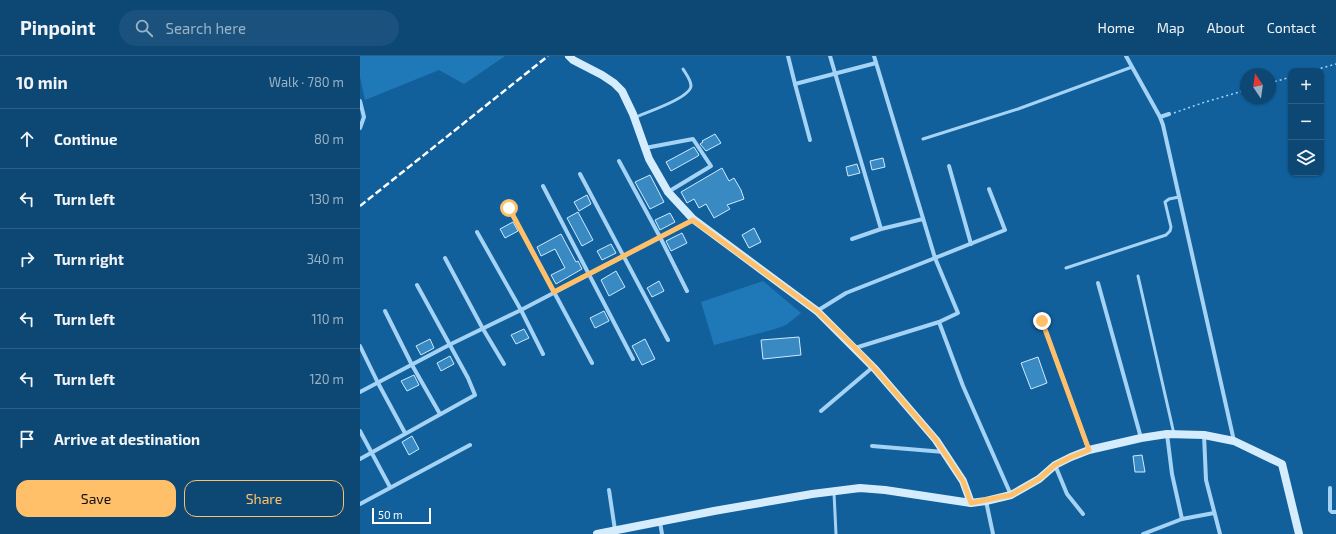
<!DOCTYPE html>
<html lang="en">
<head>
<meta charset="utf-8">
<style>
	:root { --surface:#0d4875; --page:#1b527d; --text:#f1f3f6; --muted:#9ab2c5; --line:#2d6087; --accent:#ffc069 }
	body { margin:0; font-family:"Exo 2",sans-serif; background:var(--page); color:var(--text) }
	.controls { position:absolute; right:12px; top:12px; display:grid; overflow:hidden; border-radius:8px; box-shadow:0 1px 3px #0004 }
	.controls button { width:36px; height:36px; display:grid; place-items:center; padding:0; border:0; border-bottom:1px solid var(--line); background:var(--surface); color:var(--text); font:20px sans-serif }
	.compass { position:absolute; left:880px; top:12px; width:36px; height:36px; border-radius:50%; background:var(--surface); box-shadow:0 1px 3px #0004; rotate:347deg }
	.scale { position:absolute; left:12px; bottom:10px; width:59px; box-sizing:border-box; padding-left:4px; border:2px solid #fff; border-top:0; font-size:11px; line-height:14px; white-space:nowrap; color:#fff; -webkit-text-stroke:3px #11609c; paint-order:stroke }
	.stop { position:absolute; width:12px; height:12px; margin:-9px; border:3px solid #ffc069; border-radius:50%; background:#fff }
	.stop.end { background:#ffc069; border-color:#fff; box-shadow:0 1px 4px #0008 }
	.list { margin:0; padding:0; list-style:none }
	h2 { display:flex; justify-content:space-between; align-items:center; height:52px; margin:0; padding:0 16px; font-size:17px }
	h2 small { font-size:13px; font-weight:400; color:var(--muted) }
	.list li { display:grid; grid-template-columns:26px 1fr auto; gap:12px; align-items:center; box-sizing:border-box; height:60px; padding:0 16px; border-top:1px solid var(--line) }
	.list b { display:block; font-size:15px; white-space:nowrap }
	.list em { font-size:13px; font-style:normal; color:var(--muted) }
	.actions { display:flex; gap:8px; padding:12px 16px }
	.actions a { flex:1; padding:9px 0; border:1px solid var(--accent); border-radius:12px; text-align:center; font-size:14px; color:var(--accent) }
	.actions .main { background:var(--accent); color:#111 }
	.icon { flex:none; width:22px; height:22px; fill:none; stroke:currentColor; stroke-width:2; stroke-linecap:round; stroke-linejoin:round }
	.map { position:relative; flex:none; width:976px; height:478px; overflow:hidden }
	header { display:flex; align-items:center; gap:24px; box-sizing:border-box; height:56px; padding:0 20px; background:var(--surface); border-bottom:1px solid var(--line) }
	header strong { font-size:19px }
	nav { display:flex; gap:22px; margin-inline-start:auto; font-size:14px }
	.search { width:280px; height:36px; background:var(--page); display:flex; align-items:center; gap:10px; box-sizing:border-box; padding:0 14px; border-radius:22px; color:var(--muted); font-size:15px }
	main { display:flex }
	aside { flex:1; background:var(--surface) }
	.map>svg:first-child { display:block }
	.green { fill:#1f79b9 }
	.building { fill:#3989c3; stroke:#ceeafe }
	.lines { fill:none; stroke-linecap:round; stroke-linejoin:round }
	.path { stroke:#a5d3f5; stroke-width:1.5; stroke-dasharray:2 3; stroke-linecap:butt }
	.lane { stroke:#a5d3f5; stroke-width:3 }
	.street { stroke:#a5d3f5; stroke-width:4 }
	.secondary { stroke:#d5ecfd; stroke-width:8 }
	.rail { stroke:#fff; stroke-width:2.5; stroke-dasharray:7 3; stroke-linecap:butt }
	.route { stroke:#ffc069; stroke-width:5 }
</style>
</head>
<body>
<header>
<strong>Pinpoint</strong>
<div class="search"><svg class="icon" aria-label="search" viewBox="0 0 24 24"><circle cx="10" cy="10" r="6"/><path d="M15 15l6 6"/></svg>Search here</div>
<nav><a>Home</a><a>Map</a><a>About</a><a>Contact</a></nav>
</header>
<main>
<aside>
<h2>10 min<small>Walk · 780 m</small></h2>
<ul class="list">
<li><svg class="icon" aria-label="ahead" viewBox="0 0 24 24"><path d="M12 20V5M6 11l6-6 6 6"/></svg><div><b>Continue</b></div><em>80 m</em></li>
<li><svg class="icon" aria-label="left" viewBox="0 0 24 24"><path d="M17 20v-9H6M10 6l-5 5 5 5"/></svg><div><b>Turn left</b></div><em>130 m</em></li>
<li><svg class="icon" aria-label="right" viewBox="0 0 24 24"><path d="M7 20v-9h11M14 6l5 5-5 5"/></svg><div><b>Turn right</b></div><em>340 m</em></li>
<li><svg class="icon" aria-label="left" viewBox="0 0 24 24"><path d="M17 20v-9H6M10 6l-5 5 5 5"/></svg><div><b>Turn left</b></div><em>110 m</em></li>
<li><svg class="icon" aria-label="left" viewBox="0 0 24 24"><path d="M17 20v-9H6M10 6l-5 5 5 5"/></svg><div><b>Turn left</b></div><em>120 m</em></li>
<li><svg class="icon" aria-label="arrive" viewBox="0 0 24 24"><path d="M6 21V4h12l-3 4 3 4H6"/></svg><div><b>Arrive at destination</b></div></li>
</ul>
<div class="actions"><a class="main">Save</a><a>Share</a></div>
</aside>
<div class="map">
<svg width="976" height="478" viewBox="0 0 976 478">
	<rect width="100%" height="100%" fill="#11609c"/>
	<!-- green -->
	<g class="green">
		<path d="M0 0H145L104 28 79 14 5 44 0 21Z"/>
		<path d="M403 225 441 257 426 269 415 273 354 289 341 246Z"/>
	</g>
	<!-- building -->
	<g class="building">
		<path d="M355 78 361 87 346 95 340 88 343 86 342 85Z"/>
		<path d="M334 91 339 99 338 100 311 115 306 106Z"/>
		<path d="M523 102 525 111 512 114 510 105Z"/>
		<path d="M497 108 500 117 488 120 486 111Z"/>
		<path d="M362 112 369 125 374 122 381 134 384 143 367 149 370 153 354 162 346 148 339 152 334 143 327 147 321 136Z"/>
		<path d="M290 119 304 146 290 153 275 126Z"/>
		<path d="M227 139 231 148 219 155 214 146Z"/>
		<path d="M218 156 233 184 222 190 207 162Z"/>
		<path d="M310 157 315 166 300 174 295 164Z"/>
		<path d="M153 166 158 175 145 182 140 173Z"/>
		<path d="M394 172 401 186 389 192 382 179Z"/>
		<path d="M322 177 327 187 311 195 306 185Z"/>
		<path d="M201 178 216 206 218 205 222 213 196 228 191 219 205 212 195 193 181 200 177 191Z"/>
		<path d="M251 188 256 197 242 204 237 195Z"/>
		<path d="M256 215 265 231 249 240 241 224Z"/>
		<path d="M299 225 304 235 292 241 287 232Z"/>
		<path d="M244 255 249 265 235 272 230 262Z"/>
		<path d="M164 273 169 282 156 288 151 279Z"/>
		<path d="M439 281 441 299 403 303 401 284Z"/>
		<path d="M70 283 74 292 61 299 56 290Z"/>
		<path d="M285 283 295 303 282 309 272 290Z"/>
		<path d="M90 300 94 308 81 315 77 307Z"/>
		<path d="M678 301 687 327 671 333 661 307Z"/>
		<path d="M54 319 59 329 47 335 41 325Z"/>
		<path d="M52 380 59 393 49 399 42 386Z"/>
		<path d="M782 399 785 416H775L773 400Z"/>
	</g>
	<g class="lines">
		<!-- path -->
		<g class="path">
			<path d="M951 15 976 8"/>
			<path d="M910 27 931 21"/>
			<path d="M814 57 842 47 886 34"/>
		</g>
		<!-- lane -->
		<g class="lane">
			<path d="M276 61C287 56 330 42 331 30 331 24 326 18 323 13"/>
			<path d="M563 83 658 53 772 11"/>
			<path d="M706 212 806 179 810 175 811 171 805 146 809 143 819 141"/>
			<path d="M778 220 814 378"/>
			<path d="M474 437 476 478"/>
		</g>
		<!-- street -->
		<g class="street">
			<path d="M428 0 435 28 516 7"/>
			<path d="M470 0 521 173"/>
			<path d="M514 0 575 202 645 174 629 133"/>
			<path d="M766 0 800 61"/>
			<path d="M435 28 450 84"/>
			<path d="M0 45 4 61 0 72"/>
			<path d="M809 58 800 61 803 69 874 385"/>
			<path d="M285 92 333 83 351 110 308 136"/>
			<path d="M259 105 300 181 327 235"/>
			<path d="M589 110 611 188"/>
			<path d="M220 118 308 284"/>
			<path d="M183 130 273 303"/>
			<path d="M149 152 232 307"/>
			<path d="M117 176 161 254 183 298"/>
			<path d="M492 183 521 173 563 163"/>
			<path d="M85 202 123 273 144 308"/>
			<path d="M738 227 781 382"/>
			<path d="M25 255 52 309 80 358"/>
			<path d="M457 255 486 237 575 202 598 257 579 266 603 330 651 439"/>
			<path d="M682 265 729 394"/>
			<path d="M0 290 18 327 45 377"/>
			<path d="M495 292 579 266"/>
			<path d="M0 336 89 289 161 254 333 164"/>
			<path d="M461 355 513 311"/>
			<path d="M0 375 30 431"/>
			<path d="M807 378 812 418 822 463 854 457"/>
			<path d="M844 379 846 424 860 478"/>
			<path d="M512 390 584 396"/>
			<path d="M0 403 115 339 108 322 57 229"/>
			<path d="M695 409 707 438 723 458"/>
			<path d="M970 432V454L972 456H976"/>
			<path d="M249 434 255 474"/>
			<path d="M626 445 633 478"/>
			<path d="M0 448 110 389"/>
			<path d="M300 466 302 478"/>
			<path d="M783 478 822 463"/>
		</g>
		<!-- secondary -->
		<g class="secondary">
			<path d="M209 0 213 4 242 19 254 27 262 35 273 58 289 103 308 136 333 163 457 255 515 313 576 384 603 425 611 447"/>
			<path d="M237 478 354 455 452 438 500 432 525 434 611 447 626 445 651 439 679 423 695 409 711 401 729 394 781 382 807 378 844 379 874 385 922 408 939 478"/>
		</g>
		<!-- rail -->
		<path class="rail" d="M0 150 188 0"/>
	</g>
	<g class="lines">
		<!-- route -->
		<path class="route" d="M149 152 194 236 333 164 457 255 495 292 515 313 576 384 603 425 611 447 651 439 679 423 695 409 711 401 729 394 682 265"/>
	</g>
</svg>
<div class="controls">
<button>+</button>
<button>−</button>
<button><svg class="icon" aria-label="layers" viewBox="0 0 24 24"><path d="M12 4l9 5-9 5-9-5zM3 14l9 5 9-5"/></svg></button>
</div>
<svg class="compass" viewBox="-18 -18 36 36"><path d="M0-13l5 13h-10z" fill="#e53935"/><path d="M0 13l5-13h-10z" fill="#9ab2c5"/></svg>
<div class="scale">50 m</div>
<div class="stop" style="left:149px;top:152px"></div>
<div class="stop end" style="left:682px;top:265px"></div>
</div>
</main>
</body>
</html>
